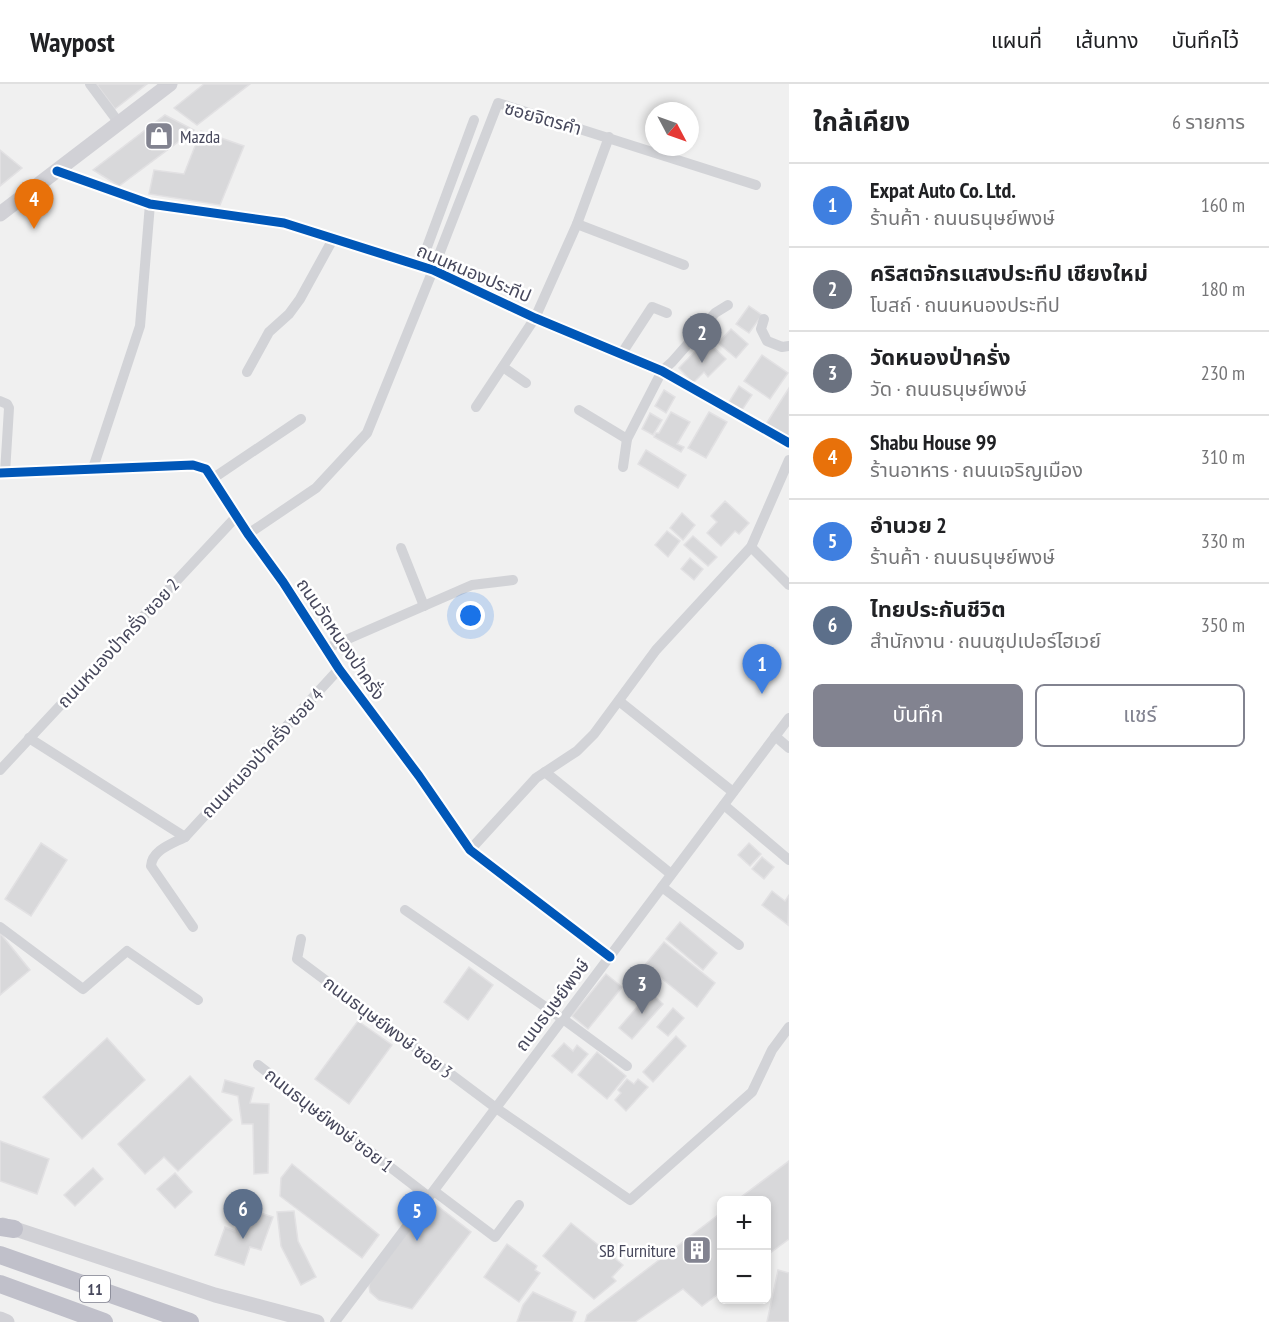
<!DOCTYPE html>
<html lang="th">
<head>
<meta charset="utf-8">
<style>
	:root { --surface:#fff; --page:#f6f6f6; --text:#202124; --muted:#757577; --line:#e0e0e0; --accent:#828390 }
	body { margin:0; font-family:"PT Sans Narrow","Noto Sans Thai",sans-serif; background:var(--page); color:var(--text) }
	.controls { position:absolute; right:18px; bottom:18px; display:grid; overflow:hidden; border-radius:9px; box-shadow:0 3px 9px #0003 }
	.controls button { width:54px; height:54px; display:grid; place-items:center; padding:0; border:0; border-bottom:2px solid var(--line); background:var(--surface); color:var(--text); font:30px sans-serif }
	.compass { position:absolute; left:645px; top:18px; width:54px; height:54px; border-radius:50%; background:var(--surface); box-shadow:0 3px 9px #0003; rotate:131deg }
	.you { position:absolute; left:471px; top:532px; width:21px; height:21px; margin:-15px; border:4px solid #fff; border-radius:50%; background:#1a73e8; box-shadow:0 0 0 9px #1a73e833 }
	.badge { display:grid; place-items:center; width:39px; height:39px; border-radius:50%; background:var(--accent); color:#fff; font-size:20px; font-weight:700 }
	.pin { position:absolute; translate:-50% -50px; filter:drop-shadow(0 2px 3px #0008) }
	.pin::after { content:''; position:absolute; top:32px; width:21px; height:18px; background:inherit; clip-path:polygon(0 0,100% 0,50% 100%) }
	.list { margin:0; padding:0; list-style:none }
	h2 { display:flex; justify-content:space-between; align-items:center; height:78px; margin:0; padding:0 24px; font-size:26px }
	h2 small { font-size:20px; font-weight:400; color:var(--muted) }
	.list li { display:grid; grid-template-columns:39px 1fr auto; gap:18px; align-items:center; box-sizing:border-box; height:84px; padding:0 24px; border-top:2px solid var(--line) }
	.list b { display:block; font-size:22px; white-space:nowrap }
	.list p { margin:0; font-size:20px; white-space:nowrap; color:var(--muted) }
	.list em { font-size:20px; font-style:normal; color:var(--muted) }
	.actions { display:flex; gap:12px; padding:18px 24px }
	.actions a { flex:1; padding:14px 0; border:2px solid var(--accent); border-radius:9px; text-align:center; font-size:21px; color:var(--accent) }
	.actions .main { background:var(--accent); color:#fff }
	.map { position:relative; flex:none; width:789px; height:1238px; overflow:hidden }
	header { display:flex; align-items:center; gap:36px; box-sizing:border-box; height:84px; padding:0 30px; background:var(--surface); border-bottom:2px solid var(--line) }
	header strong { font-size:28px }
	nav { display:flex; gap:33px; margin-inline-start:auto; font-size:21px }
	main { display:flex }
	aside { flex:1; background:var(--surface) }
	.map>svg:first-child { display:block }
	.building { fill:#d8d8da; stroke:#e2e1e3; stroke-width:1.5 }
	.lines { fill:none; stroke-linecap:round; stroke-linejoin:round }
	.street { stroke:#d2d3d7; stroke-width:10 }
	.secondary { stroke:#d1d1d6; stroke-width:15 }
	.highway { stroke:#c0c0ca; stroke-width:18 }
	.cycleway-casing { stroke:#fff; stroke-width:13 }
	.cycleway { stroke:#0057b8; stroke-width:9 }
	.labels { text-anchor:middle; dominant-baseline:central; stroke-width:5; stroke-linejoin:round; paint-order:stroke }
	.shield { fill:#fff; stroke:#7e7f8d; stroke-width:1.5 }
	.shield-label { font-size:16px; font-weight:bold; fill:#47485c }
	.street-label { font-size:18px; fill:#47485c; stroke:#fff }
	.poi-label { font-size:18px; fill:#47485c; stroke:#fff; text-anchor:start }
</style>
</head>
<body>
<header>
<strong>Waypost</strong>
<nav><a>แผนที่</a><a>เส้นทาง</a><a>บันทึกไว้</a></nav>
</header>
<main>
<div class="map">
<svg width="789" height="1238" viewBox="0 0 789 1238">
	<rect width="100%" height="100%" fill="#f0f0f0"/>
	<!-- building -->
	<g class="building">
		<path d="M99 0H147L115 25 97 1Z"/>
		<path d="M204 0H250L197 41 174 24Z"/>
		<path d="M165 31 194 46 119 102 93 86Z"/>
		<path d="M201 47 244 62 220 121 149 110 154 86 184 90Z"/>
		<path d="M0 66 22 84 0 102Z"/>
		<path d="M749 222 762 231 749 249 736 240Z"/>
		<path d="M731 245 748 260 736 274 718 259Z"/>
		<path d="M706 256 726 275 708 293 704 288 693 299 679 284Z"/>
		<path d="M762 271 788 289 770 315 744 297Z"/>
		<path d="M739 302 752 311 742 326 729 318Z"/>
		<path d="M789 304V354L766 340Z"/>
		<path d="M664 306 675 313 666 329 655 322Z"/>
		<path d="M671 328 690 338 677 360 684 363 681 368 654 353 656 349H659Z"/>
		<path d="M709 328 727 338 706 374 688 364Z"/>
		<path d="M650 329 662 336 653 351 642 345Z"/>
		<path d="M646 366 686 391 678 404 638 380Z"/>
		<path d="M725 417 749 439 739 450 735 447 721 462 707 449 717 438 711 432Z"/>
		<path d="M682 429 695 441 683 456 670 444Z"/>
		<path d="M667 447 680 457 668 473 655 461Z"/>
		<path d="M693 452 717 473 708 482 684 461Z"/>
		<path d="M690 474 703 485 694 496 681 485Z"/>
		<path d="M41 759 67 776 31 832 5 815Z"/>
		<path d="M749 759 761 770 750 782 738 771Z"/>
		<path d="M762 773 774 783 764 795 752 785Z"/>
		<path d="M772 807 785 817 789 811 788 841 762 821Z"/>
		<path d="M680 838 717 869 703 886 666 855Z"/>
		<path d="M0 849 30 886 0 911Z"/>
		<path d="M664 858 715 899 697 923 645 881Z"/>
		<path d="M469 883 493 901 468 936 444 918Z"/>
		<path d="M606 890 622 903 588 945 572 932Z"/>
		<path d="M650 908 663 920 632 955 619 944Z"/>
		<path d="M673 924 684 934 668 952 657 943Z"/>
		<path d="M358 937 392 961 349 1020 315 995Z"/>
		<path d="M676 952 686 962 653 998 643 988Z"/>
		<path d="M107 954 145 996 82 1055 43 1013Z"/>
		<path d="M564 959 573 967 577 961 588 970 572 989 552 972Z"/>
		<path d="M597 968 626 992 607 1015 578 991Z"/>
		<path d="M190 992 232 1036 178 1087 164 1073 145 1090 118 1060Z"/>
		<path d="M627 995 634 1000 638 995 648 1003 626 1027 615 1016 621 1009 618 1006Z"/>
		<path d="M225 996 254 1004 250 1019 269 1020 268 1089 254 1090 253 1040H242L238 1012 222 1008Z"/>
		<path d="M0 1057 49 1075 37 1110 0 1097Z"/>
		<path d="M789 1077V1155L766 1172V1116H737Z"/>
		<path d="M292 1080 379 1151 362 1174 280 1112 281 1094Z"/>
		<path d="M93 1084 103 1095 75 1122 64 1111Z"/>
		<path d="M175 1089 192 1108 175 1124 157 1105Z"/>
		<path d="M430 1116 471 1148 412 1225 379 1216 370 1208 369 1202 371 1193Z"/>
		<path d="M243 1123 273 1133 261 1166 250 1163 244 1181 215 1171 225 1143 235 1147Z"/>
		<path d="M294 1127 298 1157 316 1193 301 1201 281 1162 277 1128Z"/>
		<path d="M722 1128V1207L702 1222 683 1205 635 1238H585L587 1231Z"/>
		<path d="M571 1139 623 1181 612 1193 616 1197 594 1215 543 1172Z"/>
		<path d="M507 1160 537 1182 535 1186 540 1189 519 1218 484 1193Z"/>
		<path d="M778 1186 789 1189V1238H767Z"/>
		<path d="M533 1208 576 1228 572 1238H517L523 1221Z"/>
	</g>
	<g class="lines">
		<!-- street -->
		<g class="street">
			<path d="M90 0 119 39"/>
			<path d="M57 87 150 120 284 139 433 186 535 234 662 287 789 359"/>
			<path d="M577 140 684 181"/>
			<path d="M420 182 474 36"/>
			<path d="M764 235 761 245 767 257 782 263 789 262"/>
			<path d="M622 269 652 223 667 229"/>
			<path d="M503 283 526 299"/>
			<path d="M247 288 269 248 289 230 300 215 333 155"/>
			<path d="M0 317 7 320 9 324 5 389"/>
			<path d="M476 323 535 234 577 140 609 53"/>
			<path d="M579 326 627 355"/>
			<path d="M623 383 627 355 662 287 672 278 715 229 728 221"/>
			<path d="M93 384 140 242 150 120"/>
			<path d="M0 389 193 381 206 385 248 450 283 498 339 585 419 692 470 766 610 873"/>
			<path d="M212 395 301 335"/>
			<path d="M248 450 316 404 367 349 433 186 498 19 756 101"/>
			<path d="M751 463 789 501"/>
			<path d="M401 464 424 522"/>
			<path d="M325 565 472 501 513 496"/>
			<path d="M619 617 733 708"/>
			<path d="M775 652 789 664"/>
			<path d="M29 654 185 753"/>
			<path d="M0 686 236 433"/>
			<path d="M545 688 671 790"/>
			<path d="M724 721 789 776"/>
			<path d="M470 766 536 694 577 667 594 650 656 566 751 463 789 376"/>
			<path d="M662 803 739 861"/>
			<path d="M405 826 563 935 627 982"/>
			<path d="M0 843 83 905 127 867 198 916"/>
			<path d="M193 843 151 782C152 766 172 760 185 753L339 585"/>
			<path d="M301 855 297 875 496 1024 630 1116 752 1008 772 966 789 943"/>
			<path d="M258 981 429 1113"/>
			<path d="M434 1107 495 1153 519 1121"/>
			<path d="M335 1238 789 634"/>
		</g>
		<!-- secondary -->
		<g class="secondary">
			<path d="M0 130 170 0"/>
			<path d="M3 1141 215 1211 317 1238"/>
			<path d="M0 1235 7 1238"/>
		</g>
		<!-- highway -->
		<g class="highway">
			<path d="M0 1143 14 1145"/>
			<path d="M0 1171 190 1238"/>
			<path d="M0 1200 104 1238"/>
		</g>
		<!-- cycleway casing -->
		<g class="cycleway-casing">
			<g id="cycleway">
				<path d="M57 87 150 120 284 139 433 186 535 234 662 287 789 359"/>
				<path d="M0 389 193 381 206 385 248 450 283 498 339 585 419 692 470 766 610 873"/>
			</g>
		</g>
		<!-- cycleway -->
		<use href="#cycleway" class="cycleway"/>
	</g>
	<!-- icons -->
	<defs>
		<g id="shop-square" transform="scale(1.5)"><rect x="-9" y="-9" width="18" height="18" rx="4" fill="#828390" stroke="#fff"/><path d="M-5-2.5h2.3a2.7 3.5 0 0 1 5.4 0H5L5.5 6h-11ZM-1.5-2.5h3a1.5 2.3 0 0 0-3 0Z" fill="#fff"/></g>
		<g id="building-square" transform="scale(1.5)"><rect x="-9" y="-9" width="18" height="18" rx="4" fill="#828390" stroke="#fff"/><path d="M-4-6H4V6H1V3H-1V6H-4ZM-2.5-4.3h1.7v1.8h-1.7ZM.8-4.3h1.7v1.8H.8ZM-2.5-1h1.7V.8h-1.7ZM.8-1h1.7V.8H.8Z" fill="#fff"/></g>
	</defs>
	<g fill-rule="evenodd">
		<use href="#shop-square" x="159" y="52"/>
		<use href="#building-square" x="697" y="1166"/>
	</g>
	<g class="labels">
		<!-- shield labels -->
		<rect class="shield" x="80" y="1192" width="30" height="26" rx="4.5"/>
		<g class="shield-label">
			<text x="95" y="1205">11</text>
		</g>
		<!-- street labels -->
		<g class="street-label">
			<text transform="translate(543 34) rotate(16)">ซอยจิตรคำ</text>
			<text transform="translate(474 189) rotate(23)">ถนนหนองประทีป</text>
			<text transform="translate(341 555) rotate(56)">ถนนวัดหนองป่าครั่ง</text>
			<text transform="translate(118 559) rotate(-47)">ถนนหนองป่าครั่ง ซอย 2</text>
			<text transform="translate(262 669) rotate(-47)">ถนนหนองป่าครั่ง ซอย 4</text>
			<text transform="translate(552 921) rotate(-53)">ถนนธนุษย์พงษ์</text>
			<text transform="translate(388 943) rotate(37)">ถนนธนุษย์พงษ์ ซอย 3</text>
			<text transform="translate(329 1036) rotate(38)">ถนนธนุษย์พงษ์ ซอย 1</text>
		</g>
		<!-- poi labels -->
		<g class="poi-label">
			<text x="180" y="52">Mazda</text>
			<text x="676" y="1166" text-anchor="end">SB Furniture</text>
		</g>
	</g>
</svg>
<div class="controls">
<button>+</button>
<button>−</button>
</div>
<svg class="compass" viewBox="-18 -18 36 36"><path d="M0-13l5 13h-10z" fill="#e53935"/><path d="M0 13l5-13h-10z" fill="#757577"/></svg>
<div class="you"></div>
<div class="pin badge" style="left:762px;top:610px;background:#3f7fe0">1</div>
<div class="pin badge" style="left:702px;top:279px;background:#6b7280">2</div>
<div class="pin badge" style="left:642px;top:930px;background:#6b7280">3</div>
<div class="pin badge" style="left:34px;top:145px;background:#e8710a">4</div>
<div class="pin badge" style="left:417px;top:1157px;background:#3f7fe0">5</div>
<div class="pin badge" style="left:243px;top:1155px;background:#5c6f8a">6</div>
</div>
<aside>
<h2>ใกล้เคียง<small>6 รายการ</small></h2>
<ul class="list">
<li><span class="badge" style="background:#3f7fe0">1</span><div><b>Expat Auto Co. Ltd.</b><p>ร้านค้า · ถนนธนุษย์พงษ์</p></div><em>160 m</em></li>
<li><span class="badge" style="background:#6b7280">2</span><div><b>คริสตจักรแสงประทีป เชียงใหม่</b><p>โบสถ์ · ถนนหนองประทีป</p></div><em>180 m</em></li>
<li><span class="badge" style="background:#6b7280">3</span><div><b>วัดหนองป่าครั่ง</b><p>วัด · ถนนธนุษย์พงษ์</p></div><em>230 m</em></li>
<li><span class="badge" style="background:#e8710a">4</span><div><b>Shabu House 99</b><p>ร้านอาหาร · ถนนเจริญเมือง</p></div><em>310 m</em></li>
<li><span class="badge" style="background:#3f7fe0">5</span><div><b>อำนวย 2</b><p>ร้านค้า · ถนนธนุษย์พงษ์</p></div><em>330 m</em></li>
<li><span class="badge" style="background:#5c6f8a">6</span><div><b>ไทยประกันชีวิต</b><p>สำนักงาน · ถนนซุปเปอร์ไฮเวย์</p></div><em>350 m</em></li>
</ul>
<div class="actions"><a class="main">บันทึก</a><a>แชร์</a></div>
</aside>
</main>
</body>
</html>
